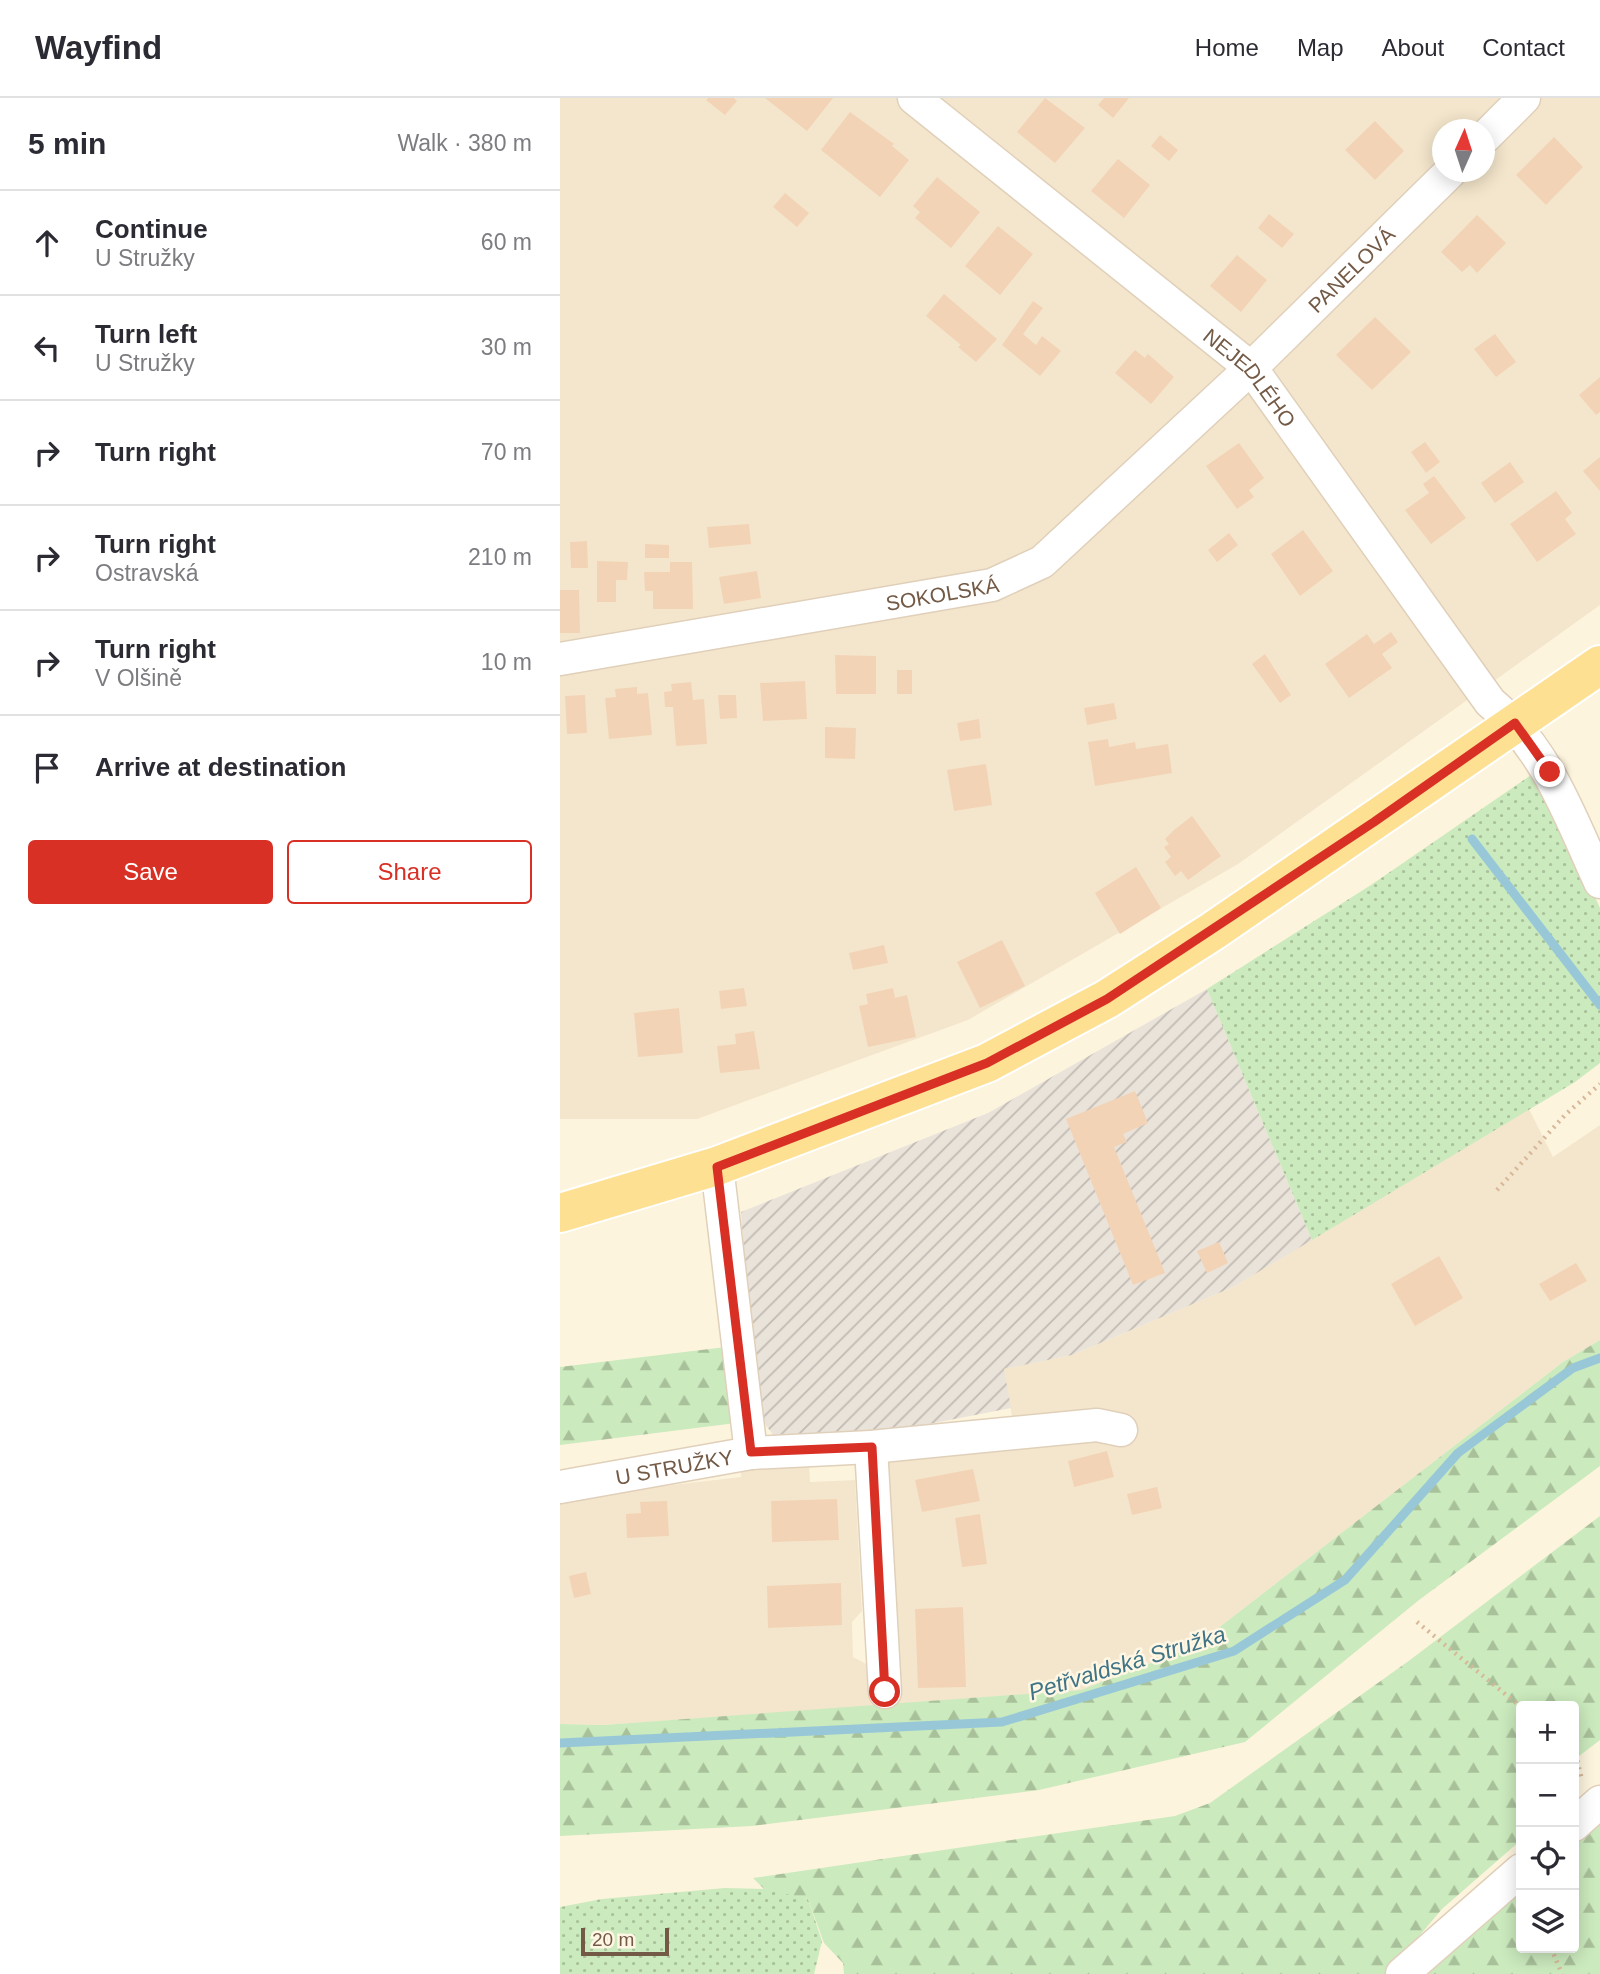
<!DOCTYPE html>
<html lang="en">
<head>
<meta charset="utf-8">
<style>
	:root { --surface:#fff; --page:#f2f2f3; --text:#2b2b33; --muted:#7c7c81; --line:#e1e1e2; --accent:#d93025 }
	body { margin:0; font-family:Helvetica,sans-serif; background:var(--page); color:var(--text) }
	.controls { position:absolute; right:21px; bottom:21px; display:grid; overflow:hidden; border-radius:7px; box-shadow:0 4px 18px #0003 }
	.controls button { width:63px; height:63px; display:grid; place-items:center; padding:0; border:0; border-bottom:2px solid var(--line); background:var(--surface); color:var(--text); font:35px sans-serif }
	.compass { position:absolute; left:872px; top:21px; width:63px; height:63px; border-radius:50%; background:var(--surface); box-shadow:0 4px 18px #0003; rotate:3deg }
	.scale { position:absolute; left:21px; bottom:18px; width:88px; box-sizing:border-box; padding-left:7px; border:4px solid #735a46; border-top:0; font-size:19px; line-height:24px; white-space:nowrap; color:#735a46; -webkit-text-stroke:5px #fff7e4; paint-order:stroke }
	.stop { position:absolute; width:21px; height:21px; margin:-16px; border:5px solid #d93025; border-radius:50%; background:#fff }
	.stop.end { background:#d93025; border-color:#fff; box-shadow:0 2px 7px #0008 }
	.list { margin:0; padding:0; list-style:none }
	h2 { display:flex; justify-content:space-between; align-items:center; height:91px; margin:0; padding:0 28px; font-size:30px }
	h2 small { font-size:23px; font-weight:400; color:var(--muted) }
	.list li { display:grid; grid-template-columns:46px 1fr auto; gap:21px; align-items:center; box-sizing:border-box; height:105px; padding:0 28px; border-top:2px solid var(--line) }
	.list b { display:block; font-size:26px; white-space:nowrap }
	.list p { margin:0; font-size:23px; white-space:nowrap; color:var(--muted) }
	.list em { font-size:23px; font-style:normal; color:var(--muted) }
	.actions { display:flex; gap:14px; padding:21px 28px }
	.actions a { flex:1; padding:16px 0; border:2px solid var(--accent); border-radius:7px; text-align:center; font-size:24px; color:var(--accent) }
	.actions .main { background:var(--accent); color:#fff }
	.icon { flex:none; width:38px; height:38px; fill:none; stroke:currentColor; stroke-width:2; stroke-linecap:round; stroke-linejoin:round }
	.map { position:relative; flex:none; width:1040px; height:1876px; overflow:hidden }
	header { display:flex; align-items:center; gap:42px; box-sizing:border-box; height:98px; padding:0 35px; background:var(--surface); border-bottom:2px solid var(--line) }
	header strong { font-size:33px }
	nav { display:flex; gap:38px; margin-inline-start:auto; font-size:24px }
	main { display:flex }
	aside { flex:1; background:var(--surface) }
	.map>svg:first-child { display:block }
	.residential { fill:#f4e6cc; fill-rule:evenodd }
	.industrial { fill:url(#industrial-furrows) }
	.grass { fill:url(#grass-dots) }
	.forest { fill:url(#forest-firs) }
	.lines { fill:none; stroke-linecap:round; stroke-linejoin:round }
	.stream { stroke:#98c8d8; stroke-width:9 }
	.building { fill:#f3d3b5 }
	.minor-casing { stroke:#e0d0ba; stroke-width:35 }
	.primary-casing { stroke:#fff; stroke-width:42 }
	.path { stroke:#d7b798; stroke-width:4.5; stroke-dasharray:2 5; stroke-linecap:butt }
	.minor { stroke:#fff; stroke-width:32 }
	.primary { stroke:#fee093; stroke-width:38 }
	.route { stroke:#d93025; stroke-width:9 }
	.labels { text-anchor:middle; dominant-baseline:central; stroke-width:5; stroke-linejoin:round; paint-order:stroke }
	.street-label { font-size:21px; fill:#735a46; stroke:#fff7e4 }
	.water-label { font-size:23px; font-style:italic; fill:#3f7487; stroke:#fff7e4 }
</style>
</head>
<body>
<header>
<strong>Wayfind</strong>
<nav><a>Home</a><a>Map</a><a>About</a><a>Contact</a></nav>
</header>
<main>
<aside>
<h2>5 min<small>Walk · 380 m</small></h2>
<ul class="list">
<li><svg class="icon" aria-label="ahead" viewBox="0 0 24 24"><path d="M12 20V5M6 11l6-6 6 6"/></svg><div><b>Continue</b><p>U Stružky</p></div><em>60 m</em></li>
<li><svg class="icon" aria-label="left" viewBox="0 0 24 24"><path d="M17 20v-9H6M10 6l-5 5 5 5"/></svg><div><b>Turn left</b><p>U Stružky</p></div><em>30 m</em></li>
<li><svg class="icon" aria-label="right" viewBox="0 0 24 24"><path d="M7 20v-9h11M14 6l5 5-5 5"/></svg><div><b>Turn right</b></div><em>70 m</em></li>
<li><svg class="icon" aria-label="right" viewBox="0 0 24 24"><path d="M7 20v-9h11M14 6l5 5-5 5"/></svg><div><b>Turn right</b><p>Ostravská</p></div><em>210 m</em></li>
<li><svg class="icon" aria-label="right" viewBox="0 0 24 24"><path d="M7 20v-9h11M14 6l5 5-5 5"/></svg><div><b>Turn right</b><p>V Olšině</p></div><em>10 m</em></li>
<li><svg class="icon" aria-label="arrive" viewBox="0 0 24 24"><path d="M6 21V4h12l-3 4 3 4H6"/></svg><div><b>Arrive at destination</b></div></li>
</ul>
<div class="actions"><a class="main">Save</a><a>Share</a></div>
</aside>
<div class="map">
<svg width="1040" height="1876" viewBox="0 0 1040 1876">
	<defs>
		<pattern id="industrial-furrows" width="10" height="10" patternUnits="userSpaceOnUse" patternTransform="scale(1.75)"><rect width="10" height="10" fill="#eae3da"/><path d="M-1 1l2-2M0 10L10 0M9 11l2-2" fill="none" stroke="#c2bbb3"/></pattern>
		<pattern id="grass-dots" width="8" height="8" patternUnits="userSpaceOnUse" patternTransform="scale(1.75)"><rect width="8" height="8" fill="#cbeabd"/><path d="M2 2h.1M6 6h.1" fill="none" stroke="#a9c19b" stroke-width="1.8" stroke-linecap="round"/></pattern>
		<pattern id="forest-firs" width="22" height="20" patternUnits="userSpaceOnUse" patternTransform="scale(1.75)"><rect width="22" height="20" fill="#cbeabd"/><path d="M5 1l3.5 6h-7zM16 11l3.5 6h-7z" fill="#a9c19b"/></pattern>
	</defs>
	<rect width="100%" height="100%" fill="#fdf4de"/>
	<!-- residential -->
	<g class="residential">
		<path d="M0 0H1040V507L678 766 408 922 137 1021H0ZM883 32H925V74H883Z"/>
		<path d="M969 1011 993 1059 1040 1027V1242L1003 1264 635 1548 521 1592 336 1606 322 1371 333 1354 454 1328 443 1271 512 1257 673 1189Z"/>
		<path d="M249 1367 250 1384 295 1382 302 1513 292 1524 293 1559 310 1568 313 1608 43 1627 0 1626V1400L181 1379V1369Z"/>
	</g>
	<!-- industrial -->
	<path class="industrial" d="M647 891 752 1142 673 1189 512 1257 444 1271 451 1310 318 1336 218 1343 194 1312 181 1114 428 1015Z"/>
	<!-- grass -->
	<g class="grass">
		<path d="M977 673 1040 810V965L1015 984 752 1142 647 891 811 787Z"/>
		<path d="M165 1790 209 1791 248 1801 262 1843 254 1876H0V1809L42 1801Z"/>
	</g>
	<!-- forest -->
	<g class="forest">
		<path d="M1040 1242V1368L859 1502 685 1644 479 1692 192 1728 0 1738V1626L43 1627 521 1592 635 1548 1003 1264Z"/>
		<path d="M166 1249 176 1325 0 1347V1269Z"/>
		<path d="M1040 1418V1642L1014 1662V1608H961V1703L956 1707 961 1717V1742L882 1811 827 1876H284L283 1865 264 1845 248 1801 204 1791 193 1780 615 1718 650 1705 850 1562Z"/>
		<path d="M1040 1714V1876H858L961 1766V1850H1014V1732Z"/>
	</g>
	<g class="lines">
		<!-- stream -->
		<g class="stream">
			<path d="M912 741 1040 907"/>
			<path d="M0 1645 442 1624 674 1553 785 1482 898 1355 1013 1270 1040 1260"/>
		</g>
	</g>
	<!-- building -->
	<g class="building">
		<path d="M148 0H174L177 3 165 17 146 2Z"/>
		<path d="M205 0H273L247 33Z"/>
		<path d="M485 0 525 30 495 65 457 34Z"/>
		<path d="M544 0H569L553 20 538 7Z"/>
		<path d="M290 14 334 46 332 48 349 62 320 99 261 52Z"/>
		<path d="M815 23 844 53 815 82 785 52Z"/>
		<path d="M600 37 618 52 609 63 591 48Z"/>
		<path d="M994 39 1023 69 986 107 956 77Z"/>
		<path d="M558 61 590 87 564 120 531 93Z"/>
		<path d="M377 79 420 114 391 150 355 120 360 114 353 108Z"/>
		<path d="M225 95 249 115 237 129 213 109Z"/>
		<path d="M709 116 734 136 722 150 698 130Z"/>
		<path d="M917 117 946 145 917 175 910 167 902 174 881 154Z"/>
		<path d="M438 128 473 156 440 197 405 168Z"/>
		<path d="M677 157 707 182 681 214 650 188Z"/>
		<path d="M384 196 437 241 416 264 398 249 401 247 366 218Z"/>
		<path d="M473 203 483 210 463 236 476 247 482 238 501 253 480 278 442 247Z"/>
		<path d="M815 219 851 254 812 292 776 257Z"/>
		<path d="M935 236 956 264 936 279 914 251Z"/>
		<path d="M575 252 585 260 588 256 614 279 591 306 555 275Z"/>
		<path d="M1040 279V314L1036 317 1019 297Z"/>
		<path d="M865 344 880 364 866 375 851 354Z"/>
		<path d="M679 345 704 380 689 392 694 399 677 411 646 368Z"/>
		<path d="M1040 359V393L1023 373Z"/>
		<path d="M950 364 964 384 935 405 921 385Z"/>
		<path d="M874 378 906 420 871 446 845 412 869 395 863 386Z"/>
		<path d="M996 393 1012 415 1005 421 1016 436 977 464 950 426Z"/>
		<path d="M189 426 191 446 149 450 147 429Z"/>
		<path d="M743 432 773 473 740 498 711 456Z"/>
		<path d="M669 435 678 447 657 464 648 452Z"/>
		<path d="M27 443 28 470H11L10 444Z"/>
		<path d="M85 446 109 447V460H85Z"/>
		<path d="M37 463 68 464 67 482H56V504H37Z"/>
		<path d="M110 464H132L133 511H93V493H85L84 474H110Z"/>
		<path d="M197 473 201 500 164 506 159 479Z"/>
		<path d="M0 492H19L20 535H0Z"/>
		<path d="M831 534 838 544 822 556 832 570 789 600 765 566 807 536 814 546Z"/>
		<path d="M705 556 731 597 720 605 692 566Z"/>
		<path d="M275 557 316 558V596H276Z"/>
		<rect x="337" y="572" width="15" height="24"/>
		<path d="M245 583 247 621 203 623 200 585Z"/>
		<path d="M131 584 133 602 144 601 147 646 116 648 113 609H105L104 594 112 593 111 586Z"/>
		<path d="M77 589V596L88 595 92 637 49 641 45 600 56 599 55 591Z"/>
		<path d="M25 597 27 635 7 636 5 598Z"/>
		<path d="M158 597H176L177 620 160 621Z"/>
		<path d="M554 605 557 621 527 627 524 610Z"/>
		<path d="M419 621 421 640 400 643 397 625Z"/>
		<path d="M265 629 296 630 295 661 265 660Z"/>
		<path d="M548 641 549 649 575 644 576 651 608 646 612 675 535 688 528 644Z"/>
		<path d="M426 666 432 707 394 713 387 672Z"/>
		<path d="M632 718 661 758 628 782 621 773 615 778 605 764 611 759 604 749 609 746 605 741 614 732Z"/>
		<path d="M576 769 601 810 560 836 535 795Z"/>
		<path d="M442 842 465 888 420 910 397 864Z"/>
		<path d="M324 847 328 865 293 872 289 855Z"/>
		<path d="M184 890 187 908 161 911 159 893Z"/>
		<path d="M333 890 335 900 347 897 356 939 308 949 299 908 308 906 306 896Z"/>
		<path d="M119 910 123 955 78 959 74 915Z"/>
		<path d="M194 933 200 971 160 975 157 948 176 946 175 936Z"/>
		<path d="M575 993 588 1025 563 1036 567 1044 554 1049 605 1175 573 1187 506 1021Z"/>
		<path d="M659 1144 668 1165 647 1175 637 1153Z"/>
		<path d="M879 1158 903 1200 855 1228 831 1186Z"/>
		<path d="M1016 1165 1027 1183 990 1203 979 1186Z"/>
		<path d="M547 1353 554 1379 514 1389 508 1363Z"/>
		<path d="M413 1371 420 1403 362 1414 355 1382Z"/>
		<path d="M597 1389 602 1410 572 1417 567 1396Z"/>
		<path d="M277 1401 279 1442 212 1444 211 1403Z"/>
		<path d="M107 1403 109 1438 67 1440 66 1416 81 1415 80 1404Z"/>
		<path d="M420 1416 427 1466 402 1469 395 1420Z"/>
		<path d="M26 1474 31 1496 14 1500 9 1478Z"/>
		<path d="M281 1485 282 1527 208 1530 207 1488Z"/>
		<path d="M403 1509 406 1589 358 1590 355 1511Z"/>
	</g>
	<g class="lines">
		<!-- minor casing -->
		<g class="minor-casing">
			<g id="minor">
				<path id="s1" d="M354 0 691 270 930 604C987 651 1010 719 1040 784"/>
				<path d="M925 39 964 0"/>
				<path id="s2" d="M0 561 432 487 482 464 691 270 890 74"/>
				<path d="M157 1068 191 1355"/>
				<path d="M311 1349 325 1594"/>
				<path id="s3" d="M0 1389 191 1355 311 1349 537 1327 561 1332"/>
				<path d="M1014 1727 1040 1704"/>
				<path d="M842 1876 961 1772"/>
			</g>
		</g>
		<!-- primary casing -->
		<g class="primary-casing">
			<path id="primary" d="M0 1115 157 1068 427 965 547 901 653 833 1040 567"/>
		</g>
		<!-- path -->
		<g class="path">
			<path d="M937 1092 1005 1017 1040 986"/>
			<path d="M857 1524 961 1609"/>
			<path d="M1014 1649 1022 1682"/>
			<path d="M991 1850 1002 1876"/>
		</g>
		<!-- minor -->
		<use href="#minor" class="minor"/>
		<!-- primary -->
		<use href="#primary" class="primary"/>
	</g>
	<g class="lines">
		<!-- route -->
		<path class="route" d="M325 1594 312 1349 191 1354 157 1069 427 965 547 901 814 724 955 625 990 674"/>
	</g>
	<g class="labels">
		<!-- street labels -->
		<g class="street-label">
			<text stroke="none"><textPath href="#s2" startOffset="919">PANELOVÁ</textPath></text>
			<text stroke="none"><textPath href="#s1" startOffset="438">NEJEDLÉHO</textPath></text>
			<text stroke="none"><textPath href="#s2" startOffset="388">SOKOLSKÁ</textPath></text>
			<text stroke="none"><textPath href="#s3" startOffset="116">U STRUŽKY</textPath></text>
		</g>
		<!-- water labels -->
		<g class="water-label">
			<text transform="translate(567 1565) rotate(-17)">Petřvaldská Stružka</text>
		</g>
	</g>
</svg>
<div class="controls">
<button>+</button>
<button>−</button>
<button><svg class="icon" aria-label="locate" viewBox="0 0 24 24"><circle cx="12" cy="12" r="6"/><path d="M12 2v4M12 18v4M2 12h4M18 12h4"/></svg></button>
<button><svg class="icon" aria-label="layers" viewBox="0 0 24 24"><path d="M12 4l9 5-9 5-9-5zM3 14l9 5 9-5"/></svg></button>
</div>
<svg class="compass" viewBox="-18 -18 36 36"><path d="M0-13l5 13h-10z" fill="#e53935"/><path d="M0 13l5-13h-10z" fill="#7c7c81"/></svg>
<div class="scale">20 m</div>
<div class="stop" style="left:325px;top:1594px"></div>
<div class="stop end" style="left:990px;top:674px"></div>
</div>
</main>
</body>
</html>
